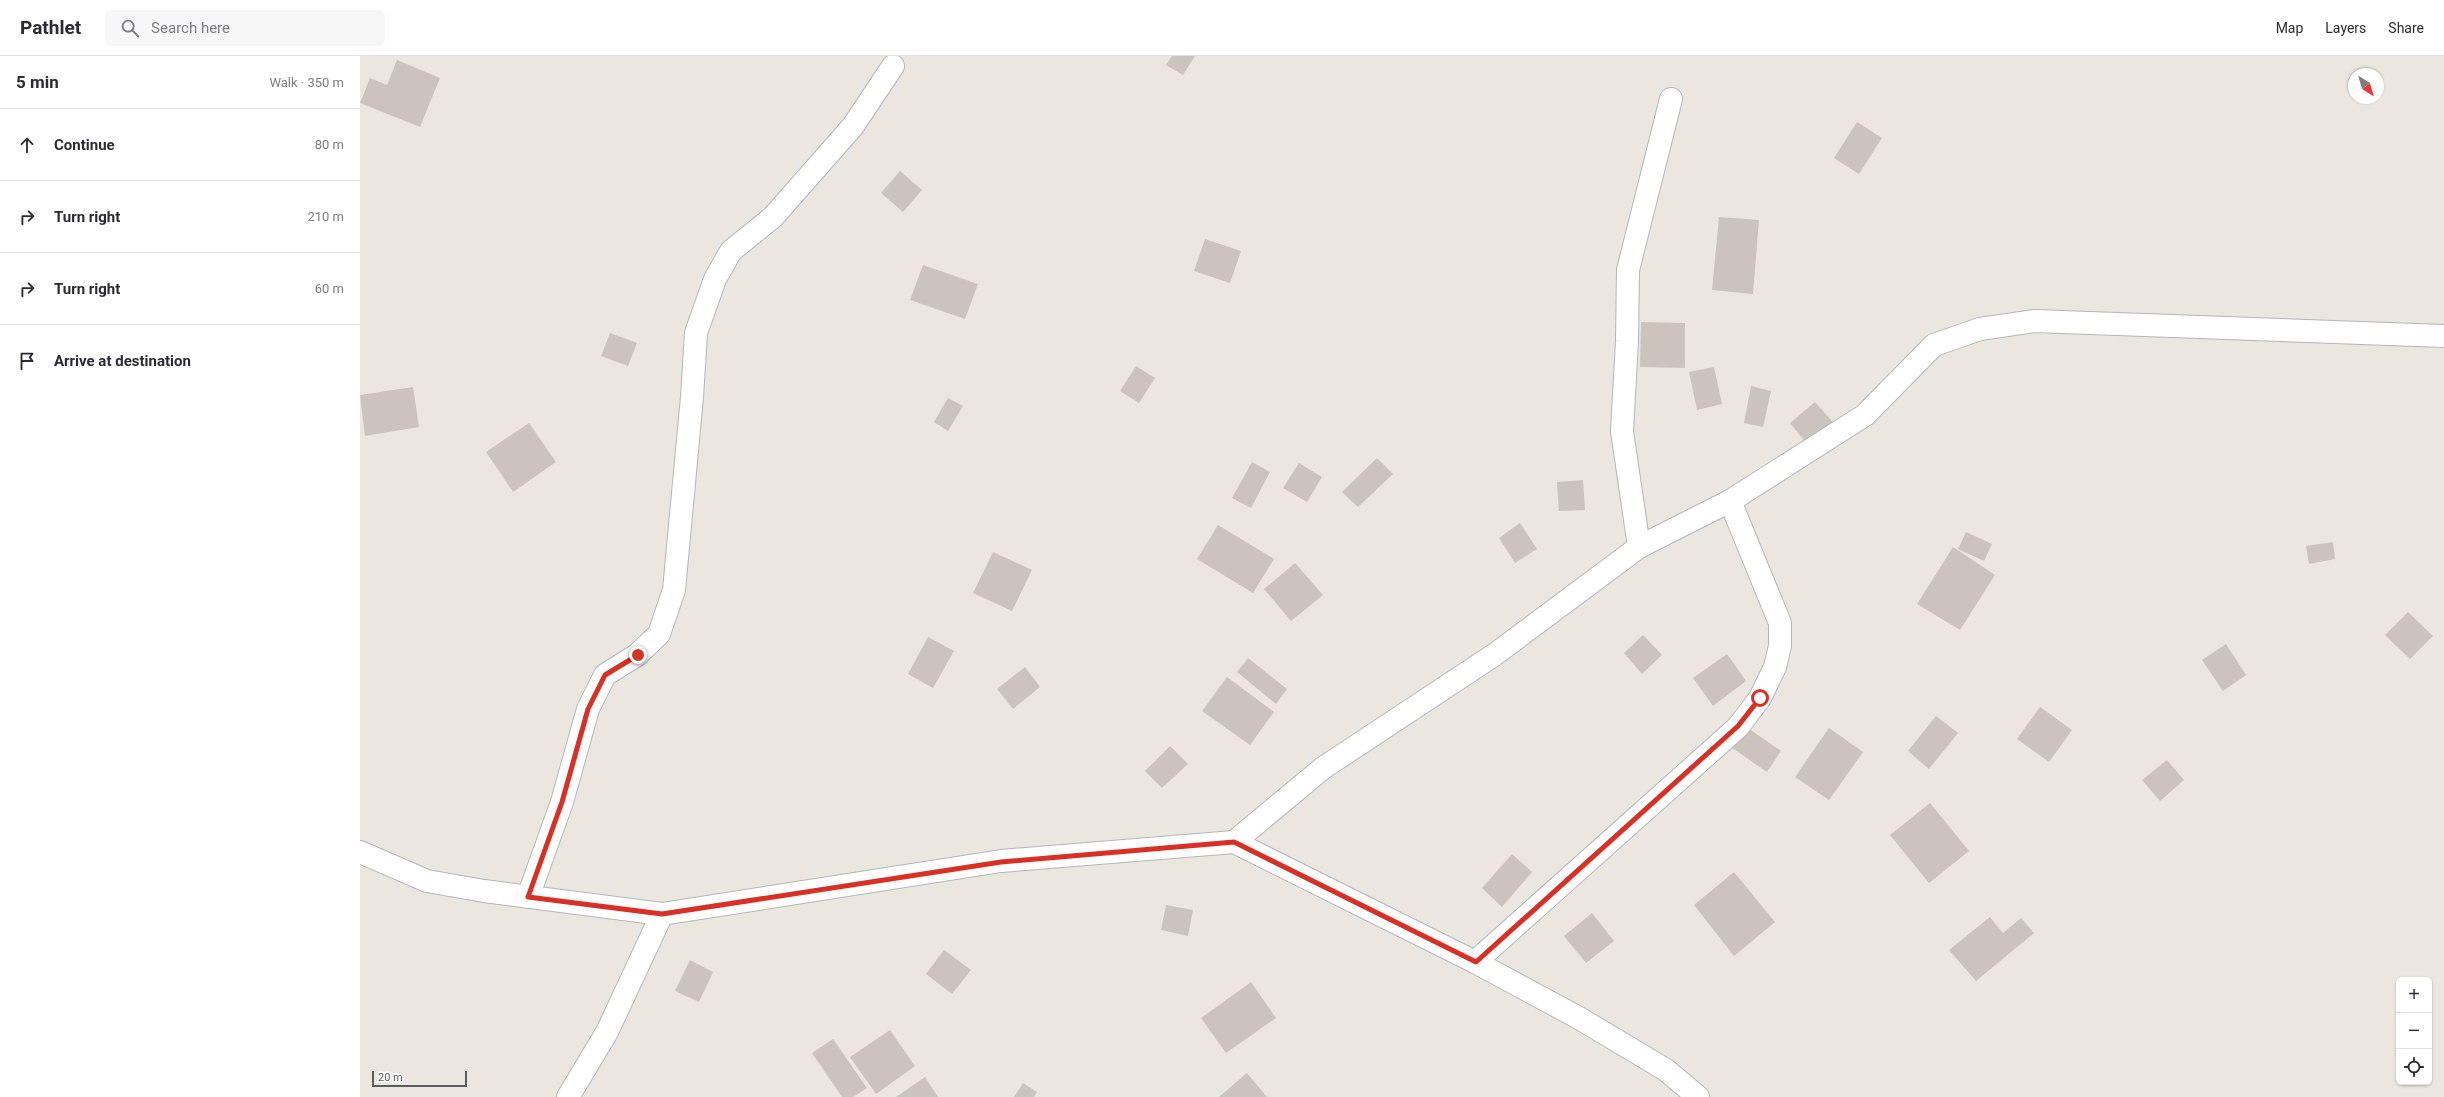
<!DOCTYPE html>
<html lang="en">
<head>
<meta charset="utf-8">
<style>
	:root { --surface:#fff; --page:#f7f7f7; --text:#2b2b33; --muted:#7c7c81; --line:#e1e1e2 }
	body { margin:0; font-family:Roboto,sans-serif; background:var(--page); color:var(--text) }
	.controls { position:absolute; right:12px; bottom:12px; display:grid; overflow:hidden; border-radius:6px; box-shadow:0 1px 3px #0004 }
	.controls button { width:36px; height:36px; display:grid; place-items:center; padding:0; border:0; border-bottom:1px solid var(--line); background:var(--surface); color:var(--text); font:20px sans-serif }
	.compass { position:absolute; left:1988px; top:12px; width:36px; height:36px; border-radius:50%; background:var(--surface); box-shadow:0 1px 3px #0004; rotate:143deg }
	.scale { position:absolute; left:12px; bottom:10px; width:95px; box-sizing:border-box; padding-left:4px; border:2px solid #585d61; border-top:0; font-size:11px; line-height:14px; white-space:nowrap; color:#585d61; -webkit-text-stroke:3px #fff; paint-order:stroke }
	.stop { position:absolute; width:12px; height:12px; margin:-9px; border:3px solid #d93025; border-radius:50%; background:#fff }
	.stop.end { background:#d93025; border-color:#fff; box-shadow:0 1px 4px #0008 }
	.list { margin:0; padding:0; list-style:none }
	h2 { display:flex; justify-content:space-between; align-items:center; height:52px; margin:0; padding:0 16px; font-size:17px }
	h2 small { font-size:13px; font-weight:400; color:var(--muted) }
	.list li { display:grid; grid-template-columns:26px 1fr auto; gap:12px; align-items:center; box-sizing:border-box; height:72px; padding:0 16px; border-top:1px solid var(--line) }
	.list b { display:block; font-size:15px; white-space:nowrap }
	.list em { font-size:13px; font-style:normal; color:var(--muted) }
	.icon { flex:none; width:22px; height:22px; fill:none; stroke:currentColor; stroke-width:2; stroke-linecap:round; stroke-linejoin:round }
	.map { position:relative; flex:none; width:2084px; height:1041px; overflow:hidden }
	header { display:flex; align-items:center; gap:24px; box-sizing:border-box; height:56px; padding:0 20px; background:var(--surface); border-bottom:1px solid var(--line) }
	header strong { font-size:19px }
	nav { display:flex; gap:22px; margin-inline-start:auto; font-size:14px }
	.search { width:280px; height:36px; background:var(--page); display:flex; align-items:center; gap:10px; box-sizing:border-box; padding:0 14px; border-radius:6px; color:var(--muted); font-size:15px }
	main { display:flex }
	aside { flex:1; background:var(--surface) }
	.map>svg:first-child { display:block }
	.building { fill:#cac4bd }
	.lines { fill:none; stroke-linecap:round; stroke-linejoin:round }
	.minor-casing { stroke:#b2b6bb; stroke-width:24 }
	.minor { stroke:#fff; stroke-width:22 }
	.route { stroke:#d93025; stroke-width:5 }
</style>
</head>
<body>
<header>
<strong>Pathlet</strong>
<div class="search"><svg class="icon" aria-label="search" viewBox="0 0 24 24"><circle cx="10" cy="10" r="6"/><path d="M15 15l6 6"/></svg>Search here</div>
<nav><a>Map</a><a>Layers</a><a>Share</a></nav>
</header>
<main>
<aside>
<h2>5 min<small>Walk · 350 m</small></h2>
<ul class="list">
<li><svg class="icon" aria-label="ahead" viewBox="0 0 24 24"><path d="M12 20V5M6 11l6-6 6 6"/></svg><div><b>Continue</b></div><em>80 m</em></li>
<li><svg class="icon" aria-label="right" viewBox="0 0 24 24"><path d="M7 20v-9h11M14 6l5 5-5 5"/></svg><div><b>Turn right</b></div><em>210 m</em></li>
<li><svg class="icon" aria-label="right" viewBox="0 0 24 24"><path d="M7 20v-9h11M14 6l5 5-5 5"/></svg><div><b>Turn right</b></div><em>60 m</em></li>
<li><svg class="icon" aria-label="arrive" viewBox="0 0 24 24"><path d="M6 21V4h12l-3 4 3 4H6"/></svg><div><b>Arrive at destination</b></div></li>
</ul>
</aside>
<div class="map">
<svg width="2084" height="1041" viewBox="0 0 2084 1041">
	<rect width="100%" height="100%" fill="#ece7de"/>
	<!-- building -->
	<g class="building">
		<path d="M812 0H835L823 19 806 9Z"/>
		<path d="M37 4 80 22 60 71 0 47 10 22 27 29Z"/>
		<path d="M1497 66 1522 82 1499 118 1474 102Z"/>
		<path d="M540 115 562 134 543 156 521 137Z"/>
		<path d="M1359 161 1399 164 1393 238 1352 234Z"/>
		<path d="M845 183 881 195 870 227 834 215Z"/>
		<path d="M563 209 618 228 605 263 550 244Z"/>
		<path d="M1281 266 1325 267V312L1280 311Z"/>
		<path d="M250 277 277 287 268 310 241 300Z"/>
		<path d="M776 310 795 322 779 347 760 335Z"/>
		<path d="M1354 311 1362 348 1337 354 1329 316Z"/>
		<path d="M1391 330 1411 335 1403 371 1384 367Z"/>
		<path d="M53 331 59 371 5 380 0 339Z"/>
		<path d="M588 342 603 350 588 375 574 366Z"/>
		<path d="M1455 346 1473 366 1447 388 1430 367Z"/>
		<path d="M169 367 196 406 153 436 126 396Z"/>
		<path d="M1017 402 1033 418 998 451 982 436Z"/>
		<path d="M892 406 910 416 891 452 872 442Z"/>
		<path d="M939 407 962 421 947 446 923 432Z"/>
		<path d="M1223 424 1225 454 1199 455 1197 426Z"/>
		<path d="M1160 467 1177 493 1155 507 1139 482Z"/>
		<path d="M858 469 914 503 893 537 837 503Z"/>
		<path d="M1606 476 1632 488 1624 505 1598 493Z"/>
		<path d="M1973 486 1975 503 1949 508 1946 490Z"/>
		<path d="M1593 491 1635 519 1600 574 1557 548Z"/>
		<path d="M633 496 672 514 652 555 613 537Z"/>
		<path d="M935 507 963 539 931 565 904 533Z"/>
		<path d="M2048 556 2073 580 2050 603 2025 579Z"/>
		<path d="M1283 579 1302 599 1282 618 1264 597Z"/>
		<path d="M568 581 594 595 573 632 548 618Z"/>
		<path d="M1866 588 1886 619 1863 635 1842 604Z"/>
		<path d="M1367 598 1386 625 1353 650 1333 622Z"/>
		<path d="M888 602 927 633 916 648 877 616Z"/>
		<path d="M665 611 680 631 653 653 637 633Z"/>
		<path d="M867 621 914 656 890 689 842 655Z"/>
		<path d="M1680 651 1712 674 1689 706 1657 683Z"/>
		<path d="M1576 660 1598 677 1569 713 1548 695Z"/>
		<path d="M1385 670 1421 695 1407 716 1371 691Z"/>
		<path d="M1469 672 1503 696 1469 744 1435 721Z"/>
		<path d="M810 690 828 708 802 732 785 715Z"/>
		<path d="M1807 704 1824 724 1800 745 1782 724Z"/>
		<path d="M1570 747 1609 795 1569 827 1530 779Z"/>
		<path d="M1152 798 1172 816 1142 851 1122 832Z"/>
		<path d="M1374 816 1415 866 1374 900 1334 849Z"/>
		<path d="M806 849 833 854 828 880 801 874Z"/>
		<path d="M1232 857 1254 885 1226 907 1204 880Z"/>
		<path d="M1630 861 1643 877 1661 862 1674 877 1616 925 1589 894Z"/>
		<path d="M584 894 611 914 592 938 566 918Z"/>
		<path d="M330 904 353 916 339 946 315 935Z"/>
		<path d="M891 926 916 962 866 997 841 962Z"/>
		<path d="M530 974 555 1010 516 1038 490 1001Z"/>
		<path d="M473 983 507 1032 493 1041H482L452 997Z"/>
		<path d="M887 1017 907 1041H859Z"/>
		<path d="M565 1021 578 1041H536Z"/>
		<path d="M663 1027 677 1036 674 1041H654Z"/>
	</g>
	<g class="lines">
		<!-- minor casing -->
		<g class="minor-casing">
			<g id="minor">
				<path d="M1279 491 1262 375 1267 285 1268 214 1311 43"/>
				<path d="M874 786 963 712 1134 599 1279 491 1370 445 1505 359 1574 289 1620 273 1675 265 2084 280"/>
				<path d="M0 796 67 825 124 835 302 858 641 805 874 786 1115 906 1219 962 1306 1014 1338 1041"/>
				<path d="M168 841 202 746 228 653 245 619 277 599 299 578 314 534 332 341 336 277 355 223 371 195 413 161 493 70 533 10"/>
				<path d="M1115 906 1378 671 1400 642 1415 611 1420 590V567L1370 445"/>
				<path d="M208 1041 247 976 302 858"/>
			</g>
		</g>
		<!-- minor -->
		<use href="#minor" class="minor"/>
	</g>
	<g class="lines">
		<!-- route -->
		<path class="route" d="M278 599 245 619 228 653 202 746 168 841 302 858 641 806 874 786 1116 906 1378 670 1400 642"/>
	</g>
</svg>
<div class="controls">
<button>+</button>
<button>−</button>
<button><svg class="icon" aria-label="locate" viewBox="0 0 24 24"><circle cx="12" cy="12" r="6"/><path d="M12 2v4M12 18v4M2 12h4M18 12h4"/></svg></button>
</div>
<svg class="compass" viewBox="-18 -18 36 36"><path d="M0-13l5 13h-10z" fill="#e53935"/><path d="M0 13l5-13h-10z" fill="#7c7c81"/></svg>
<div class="scale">20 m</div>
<div class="stop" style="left:1400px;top:642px"></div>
<div class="stop end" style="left:278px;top:599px"></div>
</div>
</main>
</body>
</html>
